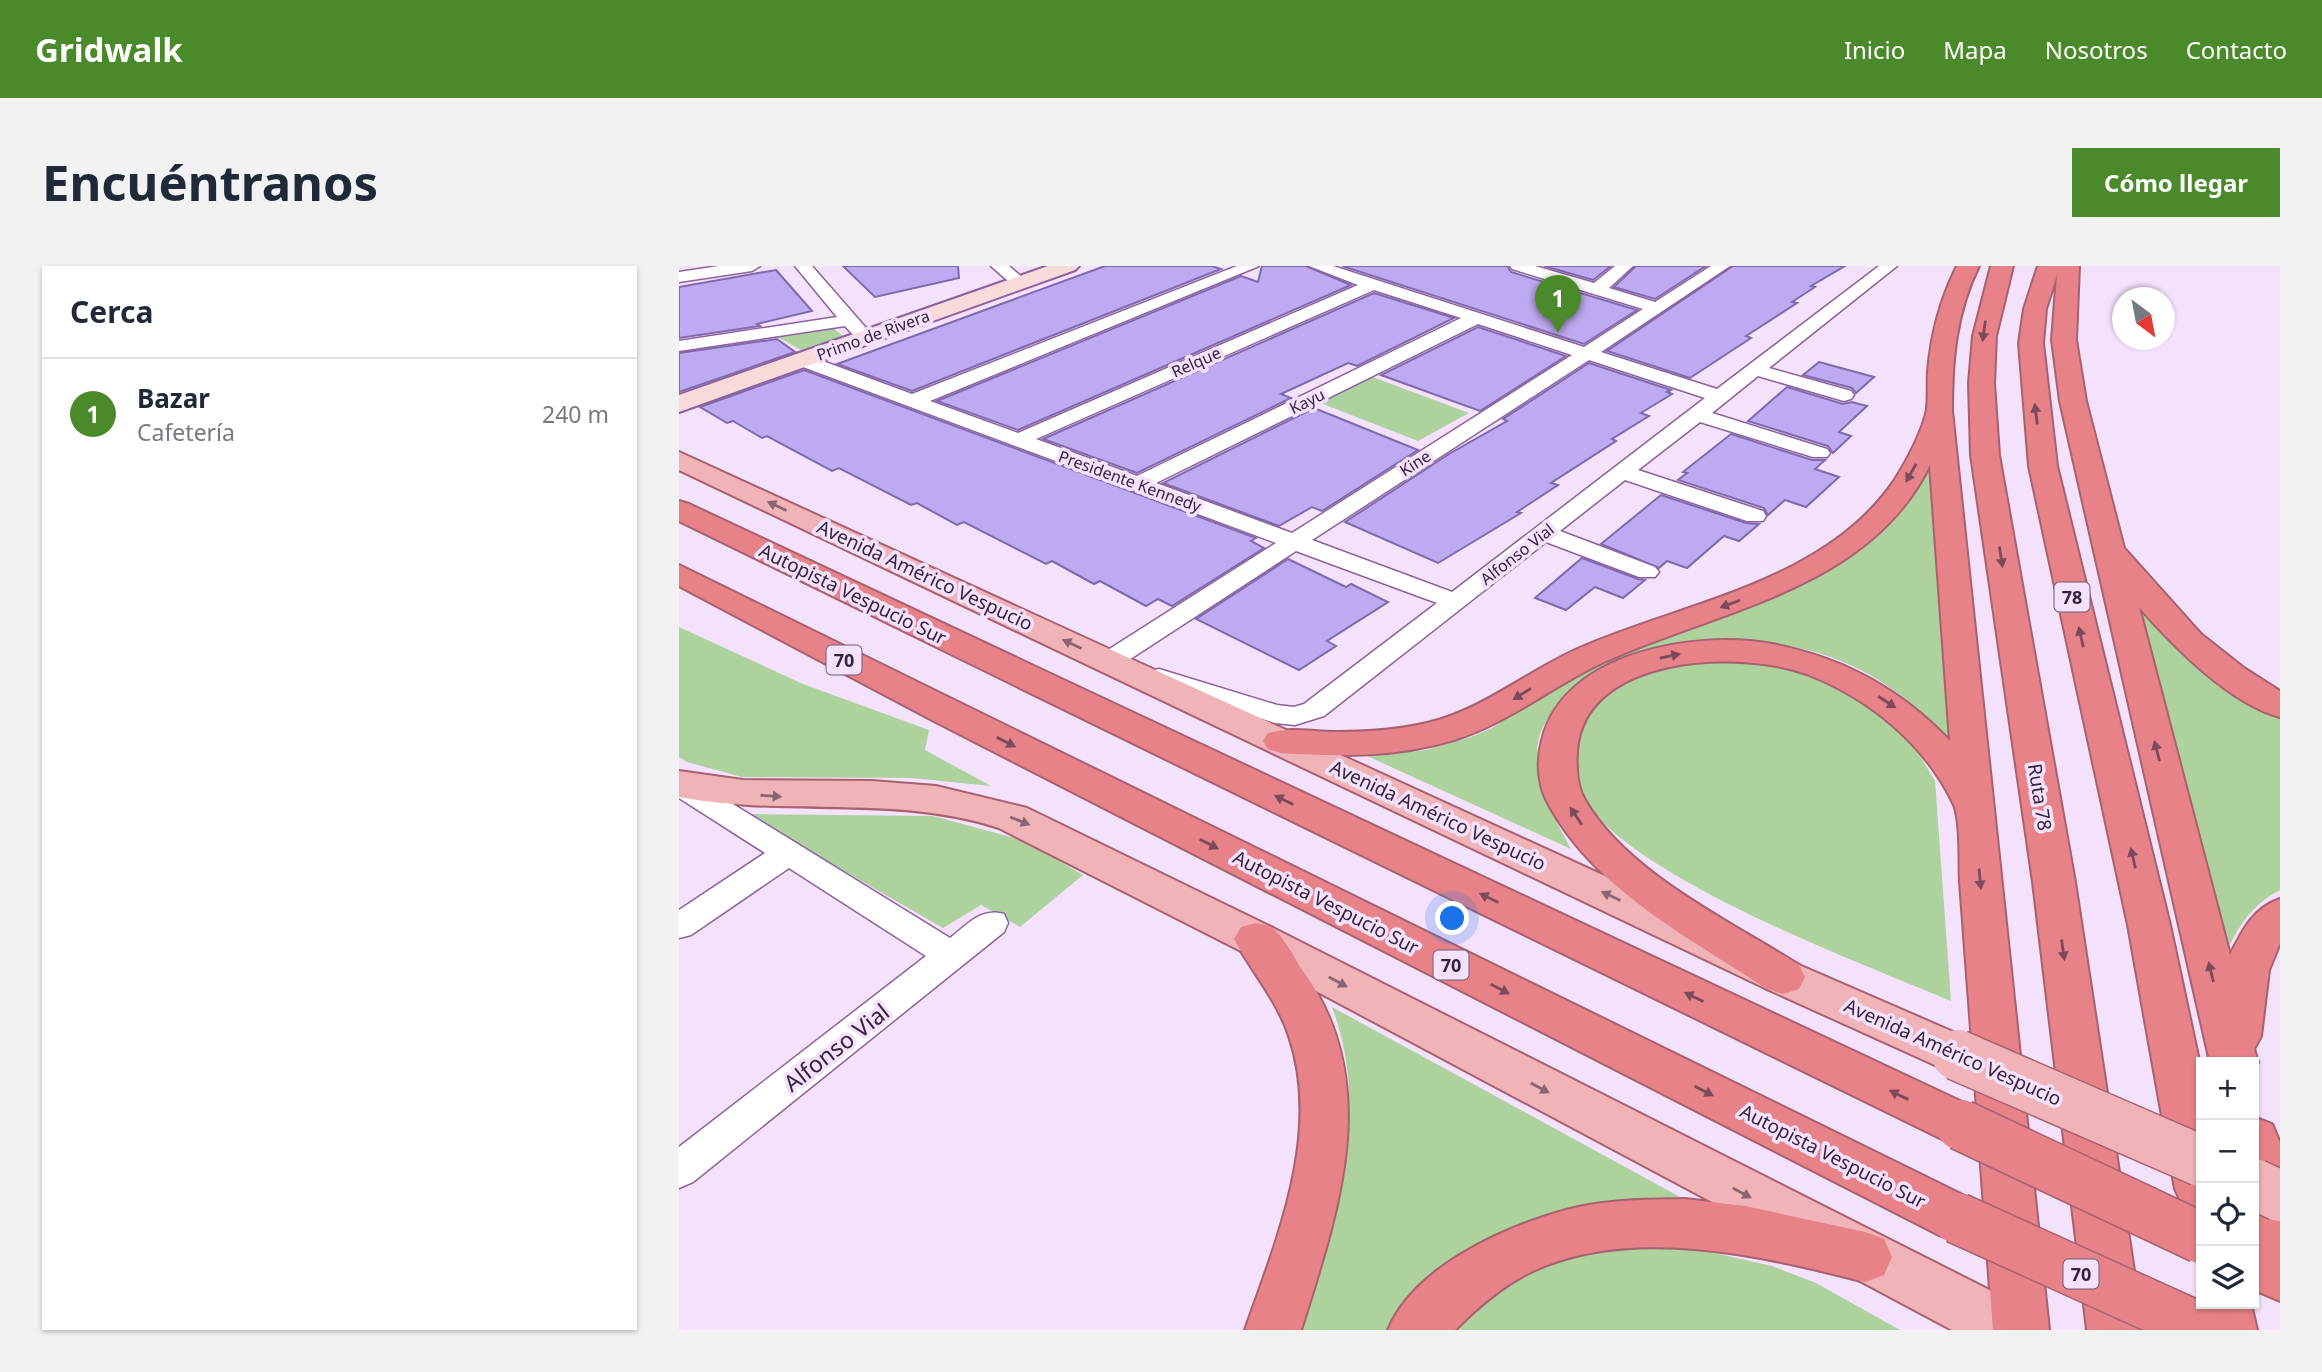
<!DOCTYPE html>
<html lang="es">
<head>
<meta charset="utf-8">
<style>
	:root { --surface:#fff; --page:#f2f2f3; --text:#1f2937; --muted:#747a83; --line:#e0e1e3; --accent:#4b8a2b }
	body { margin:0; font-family:"Noto Sans",sans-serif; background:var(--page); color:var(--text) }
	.controls { position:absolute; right:21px; bottom:21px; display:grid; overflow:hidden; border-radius:0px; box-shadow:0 2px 5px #0004 }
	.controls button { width:63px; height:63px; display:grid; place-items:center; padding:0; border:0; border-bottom:2px solid var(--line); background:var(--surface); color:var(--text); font:35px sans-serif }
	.compass { position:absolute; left:1433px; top:21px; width:63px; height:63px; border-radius:50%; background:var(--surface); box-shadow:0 2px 5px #0004; rotate:148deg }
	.you { position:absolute; left:774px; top:653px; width:24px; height:24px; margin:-18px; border:5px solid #fff; border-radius:50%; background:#1a73e8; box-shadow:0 0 0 10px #1a73e833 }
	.badge { display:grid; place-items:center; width:46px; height:46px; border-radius:50%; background:var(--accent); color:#fff; font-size:23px; font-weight:700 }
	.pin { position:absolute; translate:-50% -58px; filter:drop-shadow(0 2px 4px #0008) }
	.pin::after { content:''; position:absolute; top:37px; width:24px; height:21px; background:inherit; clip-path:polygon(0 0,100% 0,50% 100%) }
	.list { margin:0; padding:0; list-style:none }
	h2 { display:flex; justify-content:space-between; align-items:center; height:91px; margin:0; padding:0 28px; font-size:30px }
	h2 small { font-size:23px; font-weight:400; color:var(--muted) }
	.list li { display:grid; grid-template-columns:46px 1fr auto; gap:21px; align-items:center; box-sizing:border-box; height:112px; padding:0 28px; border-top:2px solid var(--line) }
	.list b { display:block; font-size:26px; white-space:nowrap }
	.list p { margin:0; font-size:23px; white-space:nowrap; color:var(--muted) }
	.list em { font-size:23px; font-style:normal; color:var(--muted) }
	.icon { flex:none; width:38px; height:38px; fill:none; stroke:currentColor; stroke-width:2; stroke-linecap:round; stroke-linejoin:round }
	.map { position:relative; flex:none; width:1601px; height:1064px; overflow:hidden; border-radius:0px }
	header { display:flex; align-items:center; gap:42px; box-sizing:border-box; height:98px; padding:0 35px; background:var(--accent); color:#fff }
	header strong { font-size:33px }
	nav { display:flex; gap:38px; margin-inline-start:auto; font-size:24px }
	.intro { display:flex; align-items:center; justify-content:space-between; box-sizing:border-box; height:168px; padding:0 42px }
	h1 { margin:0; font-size:49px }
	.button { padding:18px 32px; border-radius:0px; background:var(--accent); color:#fff; font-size:24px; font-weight:700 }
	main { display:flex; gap:42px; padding:0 42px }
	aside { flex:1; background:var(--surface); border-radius:0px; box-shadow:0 2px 5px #0004 }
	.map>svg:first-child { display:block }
	.green { fill:#add29e }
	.building { fill:#beaaf0; stroke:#7e6aad; stroke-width:2 }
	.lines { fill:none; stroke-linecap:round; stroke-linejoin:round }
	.street-casing { stroke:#8e619e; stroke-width:3 }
	.secondary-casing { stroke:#8e619e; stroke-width:4 }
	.primary-casing { stroke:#a8616e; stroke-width:4 }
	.highway-casing { stroke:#a8616e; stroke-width:4 }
	.street { fill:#fff; fill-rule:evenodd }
	.secondary { fill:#f8dadb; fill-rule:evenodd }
	.primary { fill:#f0b4b8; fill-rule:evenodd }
	.highway { fill:#e68288; fill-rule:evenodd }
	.primary-bridge-casing { stroke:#a8616e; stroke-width:53; stroke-linecap:butt }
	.highway-bridge-casing { stroke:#a8616e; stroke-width:53; stroke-linecap:butt }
	.primary-bridge { stroke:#f0b4b8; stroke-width:50 }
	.highway-bridge { stroke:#e68288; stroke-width:50 }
	.oneway { fill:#7c4a5b }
	.oneway2 { fill:#8a6574 }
	.labels { text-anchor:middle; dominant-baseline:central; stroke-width:7; stroke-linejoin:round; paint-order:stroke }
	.far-street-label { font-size:16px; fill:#36243d; stroke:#f4e1fc }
	.shield { fill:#f4e1fc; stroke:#6f5d76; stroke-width:2 }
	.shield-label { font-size:18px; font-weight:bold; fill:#36243d }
	.street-label { font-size:19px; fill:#36243d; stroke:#f4e1fc }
	.near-street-label { font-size:23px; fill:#36243d; stroke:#f4e1fc }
</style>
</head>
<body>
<header>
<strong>Gridwalk</strong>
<nav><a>Inicio</a><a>Mapa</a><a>Nosotros</a><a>Contacto</a></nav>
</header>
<div class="intro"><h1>Encuéntranos</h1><a class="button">Cómo llegar</a></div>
<main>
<aside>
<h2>Cerca<small></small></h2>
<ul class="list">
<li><span class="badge">1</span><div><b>Bazar</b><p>Cafetería</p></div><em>240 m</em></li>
</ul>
</aside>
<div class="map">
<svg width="1601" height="1064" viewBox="0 0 1601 1064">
	<rect width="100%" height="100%" fill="#f4e1fc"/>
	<!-- green -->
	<g class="green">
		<path d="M153 61 164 70 122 84 97 70Z"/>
		<path d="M691 110 790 147 739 175 639 136Z"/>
		<path d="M1254 200 1271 476C1230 428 1179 394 1116 381 1076 373 1040 379 1000 385 981 388 960 389 942 394 922 400 904 414 889 429 880 439 869 450 863 463 847 497 875 553 892 583L688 490 747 484 792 471 813 462 901 405 960 380 1127 318 1198 270Z"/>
		<path d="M1453 337 1526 406 1601 453V624C1572 639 1557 663 1545 692Z"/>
		<path d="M0 361 124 418 250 464 246 484 312 520 232 512 63 511 8 496 0 491Z"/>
		<path d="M1027 393 1108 399 1176 427 1231 473 1256 515 1272 735C1193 701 912 599 896 512 895 503 897 490 898 481 900 418 978 403 1027 393Z"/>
		<path d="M66 548 254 550 346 575 404 609 341 661 302 639 264 662Z"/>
		<path d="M653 741 1025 944 977 937 711 1064H621C652 956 695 853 653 741Z"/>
		<path d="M1005 980 1093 1000 1137 1017 1221 1064H773C790 1049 808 1030 827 1019 881 987 944 982 1005 980Z"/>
	</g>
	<!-- building -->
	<g class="building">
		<path d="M164 0H279L280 12 196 31Z"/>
		<path d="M426 0H533L542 3 233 125 158 98Z"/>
		<path d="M583 0H627L672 19 339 164 258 135 562 10 579 16Z"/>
		<path d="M663 0H828L832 6 958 44 905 78Z"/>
		<path d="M865 0H932L914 14Z"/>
		<path d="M957 0H1027L976 33 935 21Z"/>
		<path d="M1054 0H1166L1132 20 1136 21 1113 36 1118 37 1067 70 1072 72 1011 112 928 85Z"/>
		<path d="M97 4 133 45 78 58 81 60 0 72V21Z"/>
		<path d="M695 27 775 52 678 100 669 97 602 128 612 132 458 207 364 173Z"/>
		<path d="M799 61 887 90 801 145 702 109Z"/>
		<path d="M98 73 116 86 0 126V87Z"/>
		<path d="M1140 96 1195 111 1177 127 1173 122 1124 109Z"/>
		<path d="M910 97 992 124 988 126 993 128 962 147 970 150 933 173 937 175 872 217 879 219 838 246 842 247 759 297 666 256 770 188 828 155 824 153Z"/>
		<path d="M125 104 577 272 572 275 585 282 493 340 479 333 467 340 421 315 415 318 373 295 367 298 285 256 278 259 238 237 232 239 160 202 153 205 88 170 83 172 54 155 48 157 21 141Z"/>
		<path d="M1108 121 1164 138 1173 136 1188 140 1160 166 1172 170 1154 187 1149 180 1069 155Z"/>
		<path d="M635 142 739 184 643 245 633 241 600 260 484 217Z"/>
		<path d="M1052 168 1133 194H1146L1136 203 1160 211 1127 241 1106 234 1089 249 1085 242 999 214 1008 207 1004 206Z"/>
		<path d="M982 229 1067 257 1080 258 1060 275 1045 270 1008 302 988 295 980 302 922 278Z"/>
		<path d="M903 292 959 313 966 314 944 332 916 321 887 344 856 332Z"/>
		<path d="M609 293 667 321 672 318 709 336 648 375 657 380 620 404 517 353Z"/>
	</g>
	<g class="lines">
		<!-- street casing -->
		<g class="street-casing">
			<g id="street">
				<path d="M40 0H81L73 5 0 16V6Z"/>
				<path d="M116 0H133L187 62 190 66 187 70H175L166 60 0 85V75L158 51Z"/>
				<path d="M312 0H330L350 17 348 21H336Z"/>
				<path d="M558 0H580L251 135 339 167 679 19 630 0H654L905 81 964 43 833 3 831 0H856L915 17 936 0H954L930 22 976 36 1032 0H1051L922 86 1038 123 1200 0H1218L1090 102 1172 125 1175 129 1172 133 1165 135 1079 110 1033 147 1148 183 1151 187 1148 191H1134L1021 156 959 204 1084 245 1087 250 1084 255H1068L946 214 881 265 976 301 980 306 976 311H960L867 276 645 450 616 459 596 457 471 417 467 411 471 405 480 403 598 439 615 441 625 438 758 337 617 285 439 401H421L417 395 421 389 597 277 116 98 114 94 123 88 130 90 233 128ZM695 24 782 52 458 210 357 173ZM799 58 893 89 613 267 477 217ZM910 94 1026 132 773 326 633 274Z"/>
				<path d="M0 508 10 511 271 672C288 659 302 641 325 648L329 657 325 666 14 916 0 922V881L247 690 110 602 12 669 0 672V644L86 587 0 532Z"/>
			</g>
		</g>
		<!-- secondary casing -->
		<g class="secondary-casing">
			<path id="secondary" d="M369 0H400L396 4 0 146V129Z"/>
		</g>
		<!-- primary casing -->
		<g class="primary-casing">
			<g id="primary">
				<path d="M0 186 1120 699 1295 775 1301 789 1295 803 1278 809 1088 723 0 204Z"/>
				<path d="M0 505 64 514 193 515 257 520 348 542 592 661 1350 1044 1358 1064H1273L562 685 320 562C216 528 106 551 0 531Z"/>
			</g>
		</g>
		<!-- highway casing -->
		<g class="highway-casing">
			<g id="highway">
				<path d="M1278 0H1300C1277 46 1273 94 1273 145L1370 1064H1314L1300 873 1282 880 1265 874 0 255V235L10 238 1298 843C1292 768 1287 692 1281 616 1280 597 1282 556 1275 539 1247 479 1191 433 1130 409 1062 383 904 388 898 486 897 501 898 521 906 534 948 607 1051 655 1120 699L1126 711 1120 723 1104 728 1088 723C1011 672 918 625 871 541 859 521 857 496 863 474 884 386 1017 364 1093 378 1163 391 1222 423 1271 475L1251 199C1190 324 1039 344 925 396 873 420 830 457 775 474 718 491 661 491 602 487L589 483 584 475 589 467C611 461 635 466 657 466 689 466 721 464 752 456 807 442 851 403 903 381 1007 336 1146 316 1215 215 1227 196 1241 170 1247 148 1250 136 1248 119 1249 106 1252 68 1261 34 1278 0Z"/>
				<path d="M1312 0H1334L1317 70 1315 117 1320 189 1396 616 1464 1064H1408L1354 616 1292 189 1290 117 1294 70Z"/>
				<path d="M1359 0H1400L1397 74 1407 135 1445 282 1522 368 1565 402 1601 425V451C1551 438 1494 380 1460 341L1551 689C1563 665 1574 642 1601 633V677L1590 704 1582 770 1575 783 1579 796 1575 804V796H1531L1381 135 1373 74 1378 9 1367 43 1364 77 1378 200 1491 659 1522 804V946L1504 940 1496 923 1449 659 1350 200 1340 77 1345 43Z"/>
				<path d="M0 299 1296 935 1304 952 1296 969 1278 976 1260 969 253 454 0 320Z"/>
				<path d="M577 657C581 658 589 659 592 661 605 670 615 692 624 705 705 817 659 946 622 1064H566C598 973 643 867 610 770 598 734 573 706 555 673L562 661Z"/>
				<path d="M1575 851 1593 858 1601 877V1035L1575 1024Z"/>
				<path d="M1006 933 1066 940 1186 966 1205 973 1213 991 1205 1009 1186 1016C1085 990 952 958 852 1006 823 1020 799 1041 776 1064H709C735 1001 825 961 887 944 926 933 967 934 1006 933Z"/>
				<path d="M1522 1027V1038H1572L1578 1064H1522L1517 1038Z"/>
			</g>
		</g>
		<!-- street -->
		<use href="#street" class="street"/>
		<!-- secondary -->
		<use href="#secondary" class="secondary"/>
		<!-- primary -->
		<use href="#primary" class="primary"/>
		<!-- highway -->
		<use href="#highway" class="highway"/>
		<!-- primary-bridge casing -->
		<g class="primary-bridge-casing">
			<g id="primary-bridge">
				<path d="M1278 789 1522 895"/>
				<path d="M1575 918 1601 930"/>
			</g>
		</g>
		<!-- highway-bridge casing -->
		<g class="highway-bridge-casing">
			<g id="highway-bridge">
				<path d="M1282 859 1522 972"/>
				<path d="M1278 952 1525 1064"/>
			</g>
		</g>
		<!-- primary-bridge -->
		<use href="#primary-bridge" class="primary-bridge"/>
		<!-- highway-bridge -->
		<use href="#highway-bridge" class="highway-bridge"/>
	</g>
	<!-- one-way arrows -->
	<defs><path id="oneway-solid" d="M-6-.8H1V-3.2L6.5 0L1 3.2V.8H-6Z" transform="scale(1.75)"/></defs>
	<g class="oneway">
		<use href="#oneway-solid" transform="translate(1305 65) rotate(98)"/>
		<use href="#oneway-solid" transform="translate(1357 148) rotate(-97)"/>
		<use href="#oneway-solid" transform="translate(1232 207) rotate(119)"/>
		<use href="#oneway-solid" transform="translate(1322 291) rotate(81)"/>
		<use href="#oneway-solid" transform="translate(1051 338) rotate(159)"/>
		<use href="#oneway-solid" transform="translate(1402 371) rotate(-103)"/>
		<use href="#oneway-solid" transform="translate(991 390) rotate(-12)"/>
		<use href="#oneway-solid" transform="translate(843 428) rotate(148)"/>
		<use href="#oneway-solid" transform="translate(1208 436) rotate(33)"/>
		<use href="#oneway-solid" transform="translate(327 476) rotate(27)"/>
		<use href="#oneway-solid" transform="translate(1478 485) rotate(-104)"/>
		<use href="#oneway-solid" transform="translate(605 534) rotate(-154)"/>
		<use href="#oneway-solid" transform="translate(897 550) rotate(-124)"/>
		<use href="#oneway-solid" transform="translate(530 578) rotate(27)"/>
		<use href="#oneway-solid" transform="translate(1454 592) rotate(-103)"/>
		<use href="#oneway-solid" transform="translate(1301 613) rotate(85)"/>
		<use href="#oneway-solid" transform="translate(810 632) rotate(-154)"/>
		<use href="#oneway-solid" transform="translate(1384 684) rotate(82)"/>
		<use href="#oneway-solid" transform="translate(1532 706) rotate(-104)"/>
		<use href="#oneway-solid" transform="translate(821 723) rotate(27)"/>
		<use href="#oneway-solid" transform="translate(1015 731) rotate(-154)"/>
		<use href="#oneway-solid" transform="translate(1025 825) rotate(27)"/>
		<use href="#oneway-solid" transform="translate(1220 829) rotate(-154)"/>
	</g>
	<g class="oneway2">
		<use href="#oneway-solid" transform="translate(98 240) rotate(-155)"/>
		<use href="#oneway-solid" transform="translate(393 378) rotate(-155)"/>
		<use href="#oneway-solid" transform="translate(92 530) rotate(4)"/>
		<use href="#oneway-solid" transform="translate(341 555) rotate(22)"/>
		<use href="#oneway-solid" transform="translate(932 630) rotate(-155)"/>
		<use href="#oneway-solid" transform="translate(659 716) rotate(28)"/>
		<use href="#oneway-solid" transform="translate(861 822) rotate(28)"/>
		<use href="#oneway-solid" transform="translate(1063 927) rotate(28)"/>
	</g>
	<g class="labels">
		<!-- far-street labels -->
		<g class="far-street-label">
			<text transform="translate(194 69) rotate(-20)">Primo de Rivera</text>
			<text transform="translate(517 96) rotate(-24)">Relque</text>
			<text transform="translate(628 135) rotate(-26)">Kayu</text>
			<text transform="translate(736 197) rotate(-33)">Kine</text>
			<text transform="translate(451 215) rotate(20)">Presidente Kennedy</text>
			<text transform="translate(838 288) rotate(-38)">Alfonso Vial</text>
		</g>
		<!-- shield labels -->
		<g class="shield">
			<rect x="1375.5" y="316.5" width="35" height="29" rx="5"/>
			<rect x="147.5" y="379.5" width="35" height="29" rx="5"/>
			<rect x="754.5" y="684.5" width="35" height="29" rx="5"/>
			<rect x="1384.5" y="993.5" width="35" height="29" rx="5"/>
		</g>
		<g class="shield-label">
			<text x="1393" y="331">78</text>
			<text x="165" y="394">70</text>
			<text x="772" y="699">70</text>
			<text x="1402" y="1008">70</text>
		</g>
		<!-- street labels -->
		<g class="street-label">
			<text transform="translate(246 309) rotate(25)">Avenida Américo Vespucio</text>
			<text transform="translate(174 328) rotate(26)">Autopista Vespucio Sur</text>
			<text transform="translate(1361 531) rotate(81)">Ruta 78</text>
			<text transform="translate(759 549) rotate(25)">Avenida Américo Vespucio</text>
			<text transform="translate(647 636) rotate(27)">Autopista Vespucio Sur</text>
			<text transform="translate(1274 786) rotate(24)">Avenida Américo Vespucio</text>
			<text transform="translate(1154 890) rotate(27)">Autopista Vespucio Sur</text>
		</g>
		<!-- near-street labels -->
		<g class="near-street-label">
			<text transform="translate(157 781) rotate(-38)">Alfonso Vial</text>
		</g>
	</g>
</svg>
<div class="controls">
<button>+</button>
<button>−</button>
<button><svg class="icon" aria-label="locate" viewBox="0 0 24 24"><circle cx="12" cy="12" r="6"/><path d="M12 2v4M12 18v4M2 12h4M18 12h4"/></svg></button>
<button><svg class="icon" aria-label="layers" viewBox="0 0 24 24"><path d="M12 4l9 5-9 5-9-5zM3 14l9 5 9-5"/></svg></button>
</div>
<svg class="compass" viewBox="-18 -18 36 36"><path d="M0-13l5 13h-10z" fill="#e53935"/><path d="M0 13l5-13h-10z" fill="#747a83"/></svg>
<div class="you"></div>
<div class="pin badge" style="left:879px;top:67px">1</div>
</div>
</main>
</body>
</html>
